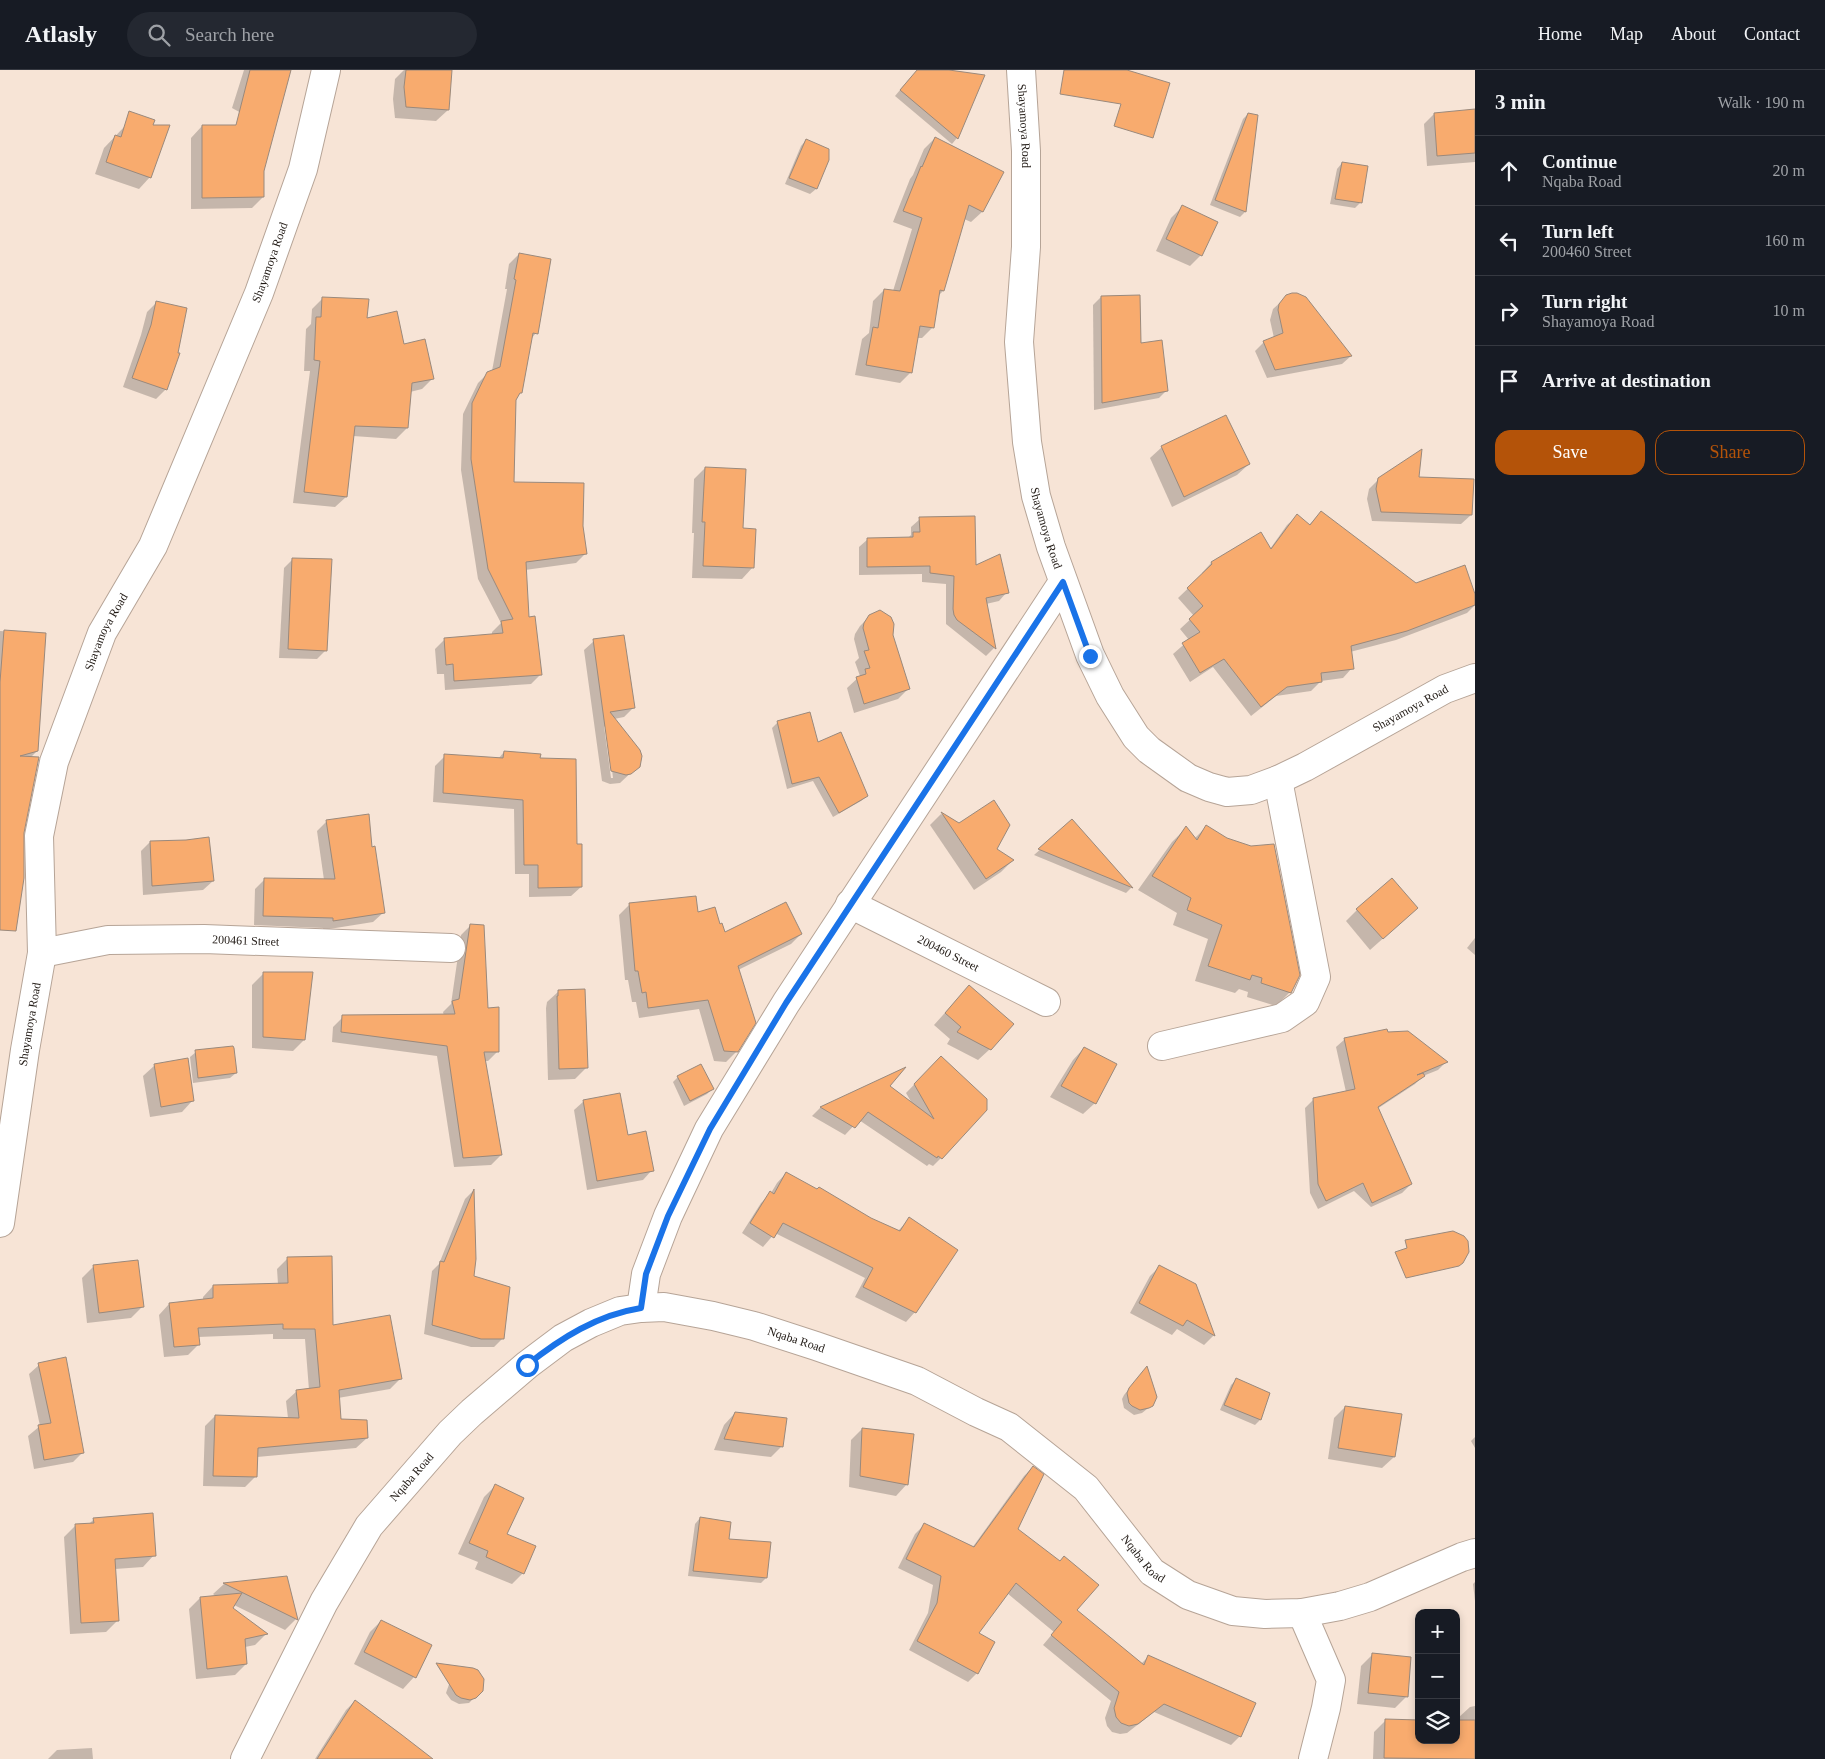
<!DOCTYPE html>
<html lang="en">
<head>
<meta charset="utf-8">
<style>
	:root { --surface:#171b24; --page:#242831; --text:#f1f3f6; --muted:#9ea1a6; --line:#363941; --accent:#b45309 }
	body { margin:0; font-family:"Times New Roman",serif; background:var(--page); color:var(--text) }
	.controls { position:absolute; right:15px; bottom:15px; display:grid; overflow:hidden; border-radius:10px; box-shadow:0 2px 8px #0003 }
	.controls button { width:45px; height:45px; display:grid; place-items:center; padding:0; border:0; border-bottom:1px solid var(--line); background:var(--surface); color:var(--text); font:25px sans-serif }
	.stop { position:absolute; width:15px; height:15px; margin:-11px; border:4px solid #1a73e8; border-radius:50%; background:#fff }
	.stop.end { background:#1a73e8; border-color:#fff; box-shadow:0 1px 5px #0008 }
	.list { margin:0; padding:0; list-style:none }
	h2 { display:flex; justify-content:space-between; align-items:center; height:65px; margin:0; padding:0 20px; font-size:21px }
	h2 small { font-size:16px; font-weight:400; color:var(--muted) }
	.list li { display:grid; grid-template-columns:32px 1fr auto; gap:15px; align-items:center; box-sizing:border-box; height:70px; padding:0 20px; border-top:1px solid var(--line) }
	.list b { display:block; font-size:19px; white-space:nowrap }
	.list p { margin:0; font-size:16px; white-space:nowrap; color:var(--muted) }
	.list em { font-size:16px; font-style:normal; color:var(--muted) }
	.actions { display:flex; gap:10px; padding:15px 20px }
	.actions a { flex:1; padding:11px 0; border:1px solid var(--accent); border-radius:15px; text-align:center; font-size:18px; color:var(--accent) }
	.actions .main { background:var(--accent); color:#fff }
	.icon { flex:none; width:28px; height:28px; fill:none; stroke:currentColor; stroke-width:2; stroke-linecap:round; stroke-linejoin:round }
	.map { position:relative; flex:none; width:1475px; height:1689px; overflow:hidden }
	header { display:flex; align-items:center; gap:30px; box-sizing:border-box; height:70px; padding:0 25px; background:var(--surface); border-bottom:1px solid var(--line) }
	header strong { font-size:24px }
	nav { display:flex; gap:28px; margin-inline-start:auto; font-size:18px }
	.search { width:350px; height:45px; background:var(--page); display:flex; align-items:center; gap:12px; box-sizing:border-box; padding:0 18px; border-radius:28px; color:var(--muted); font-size:19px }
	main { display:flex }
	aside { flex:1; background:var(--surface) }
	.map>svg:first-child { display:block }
	.shadow { fill:#0003; fill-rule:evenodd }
	.building { fill:#f8ab6e; stroke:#9a897c }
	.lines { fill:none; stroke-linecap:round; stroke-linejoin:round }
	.minor-casing { stroke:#b6a497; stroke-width:30 }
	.minor { stroke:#fff; stroke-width:28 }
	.route { stroke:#1a73e8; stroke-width:6 }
	.labels { text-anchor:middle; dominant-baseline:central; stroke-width:5; stroke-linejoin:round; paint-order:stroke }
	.street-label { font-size:12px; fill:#211a15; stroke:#fef3ea }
</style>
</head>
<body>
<header>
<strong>Atlasly</strong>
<div class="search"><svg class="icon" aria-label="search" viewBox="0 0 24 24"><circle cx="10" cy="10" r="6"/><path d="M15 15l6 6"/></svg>Search here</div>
<nav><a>Home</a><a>Map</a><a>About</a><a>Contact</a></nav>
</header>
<main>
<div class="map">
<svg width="1475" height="1689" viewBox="0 0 1475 1689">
	<rect width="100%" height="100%" fill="#f7e4d6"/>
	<!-- shadow -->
	<g class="shadow">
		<path d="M244 0H290L263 101V127L252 138 191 139V68L202 56H265L232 38Z"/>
		<path d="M404 0H443L448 40 436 51 395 48 393 29 395 9Z"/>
		<path d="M921 0H949L983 6 957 68 952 74 895 26 911 7Z"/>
		<path d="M1475 41V92L1427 96 1424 54 1434 44Z"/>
		<path d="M1248 44 1257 46 1245 142 1240 147 1210 135 1243 49Z"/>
		<path d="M125 56 150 107 139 119 95 104 104 78Z"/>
		<path d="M935 68 1003 102 982 142 971 152 964 149 943 221 937 227 933 257 922 268H917L911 302 900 313 855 305 862 269 869 263 873 231 884 220 893 221 912 159 893 152 910 109 913 105 924 79Z"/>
		<path d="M806 70 828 90 816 119 810 124 785 114 801 76Z"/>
		<path d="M1342 93 1360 133 1355 138 1330 134 1337 99Z"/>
		<path d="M1182 137 1201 185 1190 196 1156 181 1171 148Z"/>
		<path d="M519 184 536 263 531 269 521 322 516 327 512 414 582 456 586 483 576 493 525 500 528 548 541 604 531 614 445 620 444 604H437L435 579 445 569 492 565V562L501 553 478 509 461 400 463 344 478 313 488 303 492 301 507 219H505L509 194Z"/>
		<path d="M1101 227 1167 320 1159 328 1094 340 1093 235Z"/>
		<path d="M323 228 366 250 403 276 433 308 422 319 410 322 407 358 396 369 353 366 346 427 335 437 293 433 310 301H304L306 259 311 254 312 239Z"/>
		<path d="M1283 230 1351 286 1342 294 1267 308 1255 281 1264 272 1274 268 1270 250 1273 239Z"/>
		<path d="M156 233 166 319 156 329 123 317 141 265 147 242Z"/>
		<path d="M1162 377 1249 394 1237 405 1172 437 1150 388Z"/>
		<path d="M705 398 742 460 753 497 742 509 692 508 694 463H692L694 409Z"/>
		<path d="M1384 404 1417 408 1471 445 1461 454 1372 451 1367 429 1369 419Z"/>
		<path d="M1321 442 1416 514 1475 527V535L1467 543 1396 570 1350 582 1352 598 1343 608 1321 611 1311 621 1276 626 1251 646 1213 597 1190 612 1173 584 1189 570 1180 559 1194 546 1178 528 1202 505V503L1211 493 1260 464 1270 479 1287 455 1297 446 1309 455Z"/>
		<path d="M920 449 975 497 1007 522 999 531 986 534 994 578 986 586 946 554V514L922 512V504L859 505V477L868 469 908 468 911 465V457Z"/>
		<path d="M293 489 326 580 317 589 279 588 284 498Z"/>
		<path d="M870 546 891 565 908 619 898 629 854 643 847 618 860 606 855 592 859 588 854 569 855 564 860 556Z"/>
		<path d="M0 561 45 564 37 681 30 688 0 817Z"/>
		<path d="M594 571 633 638 624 647 614 649 638 696 620 713 610 714 602 711 584 580ZM604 656 607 659 613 708H611Z"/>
		<path d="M778 652 817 673 867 726 861 731 833 747 813 711 787 719 772 658Z"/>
		<path d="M504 682 539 690 576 776 581 817 571 826 529 827V804H515L514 739 433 732 435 696 445 686 498 689Z"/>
		<path d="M941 744 959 755 1012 791 1001 802 974 820 930 755Z"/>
		<path d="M327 751 371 778 384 842 373 852 323 860V858L254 855 255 819 265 809 324 810 317 761Z"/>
		<path d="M1072 751 1131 818 1126 823 1034 785Z"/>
		<path d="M1206 757 1290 922 1276 936 1247 927 1248 922 1239 919 1235 923 1195 911 1208 869 1173 855 1177 843 1138 820 1172 772 1186 758 1194 769Z"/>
		<path d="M150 772 213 811 203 820 143 825 141 781Z"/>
		<path d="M629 835 697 843 724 863 801 864 791 874 738 900 737 981 726 992 714 991 699 939 639 948 636 932H632L628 910H625L619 845Z"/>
		<path d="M1357 840 1405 849 1370 880 1346 851Z"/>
		<path d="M471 855 487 940 498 981 488 991H485L501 1085 491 1095 454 1097 437 986 332 972 333 957 343 947 444 946 443 942 451 934 461 865Z"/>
		<path d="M1475 868V885L1467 878Z"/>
		<path d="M264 903 304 970 293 981 252 978V915Z"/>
		<path d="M969 916 990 979 978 990 947 974 950 969 934 955Z"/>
		<path d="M559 921 587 997 575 1009 548 1010 546 938 547 932Z"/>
		<path d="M1387 964 1446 992 1438 1000 1423 1006 1415 1014 1377 1039 1411 1114 1402 1123 1371 1137 1354 1121 1318 1139 1310 1123 1305 1038 1314 1029 1346 1022 1336 977 1345 969Z"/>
		<path d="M1084 978 1095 1033 1083 1044 1050 1027 1073 990Z"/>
		<path d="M196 982 236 1003 230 1008 193 1013 190 987Z"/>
		<path d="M941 987V1088L933 1096 929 1094 927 1096 859 1050 845 1065 812 1046 820 1038 901 1000 888 1017 913 1035 906 1023Z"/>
		<path d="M155 995 193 1030 182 1042 150 1047 143 1006Z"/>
		<path d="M678 1007 712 1019 707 1024 684 1036 673 1012Z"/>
		<path d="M584 1031 627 1066 652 1100 643 1110 587 1120 574 1040Z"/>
		<path d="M786 1103 870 1150 898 1161 909 1149 915 1242 906 1252 855 1227 865 1208 775 1163 763 1177 742 1163 761 1133 771 1123 777 1113Z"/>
		<path d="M473 1121 475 1189 472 1207 503 1268 494 1277H471L424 1264 432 1201 439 1194 465 1129Z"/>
		<path d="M288 1188 332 1256 401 1308 390 1319 338 1328 340 1350 367 1368 356 1378 257 1387 256 1406 245 1417 203 1416 205 1356 215 1346 288 1348 286 1331 297 1321 309 1320 305 1269H273V1264L198 1267 199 1274 188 1285 164 1287 159 1245 169 1234 203 1231V1227L213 1216 278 1214 277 1199Z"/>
		<path d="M94 1196 143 1236 131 1248 87 1253 82 1208Z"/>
		<path d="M1160 1196 1195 1215 1214 1265 1204 1275 1177 1259 1172 1265 1130 1243 1150 1206Z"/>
		<path d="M39 1295 83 1382 73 1392 34 1399 28 1366 40 1356 29 1304Z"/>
		<path d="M1142 1303 1152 1335 1142 1343 1134 1345 1124 1338 1122 1329 1124 1325Z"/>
		<path d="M1236 1310 1268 1323 1260 1350 1255 1355 1220 1340 1231 1315Z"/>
		<path d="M1345 1337 1394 1387 1382 1398 1328 1389 1334 1348Z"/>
		<path d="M735 1343 782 1376 771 1387 714 1380 724 1355Z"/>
		<path d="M862 1359 907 1414 896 1426 849 1417 851 1370Z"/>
		<path d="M1475 1367V1378L1471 1371Z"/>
		<path d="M1033 1397 1017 1460 1075 1540 1140 1595 1148 1587 1240 1666 1231 1675 1154 1642 1127 1663 1120 1664 1112 1662 1107 1656 1105 1648 1111 1631 1043 1575 1054 1562 1007 1523 977 1564V1603L968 1612 909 1580 928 1543 933 1515 898 1498 915 1464 924 1455 972 1478 1024 1406Z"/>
		<path d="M495 1416 505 1465 523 1503 512 1514 475 1499 478 1492 458 1484 484 1427Z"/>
		<path d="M700 1448 728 1470 766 1508 761 1513 688 1506 695 1454Z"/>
		<path d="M94 1449 154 1485 143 1497 115 1499 117 1551 106 1562 70 1564 64 1467 75 1456 88 1455Z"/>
		<path d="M286 1508 296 1549 285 1560 234 1535 232 1538 266 1564 255 1575 245 1577 246 1594 235 1605 196 1609 189 1539 200 1528 217 1527 213 1524 224 1514Z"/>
		<path d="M1475 1512V1531L1473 1514Z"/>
		<path d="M381 1551 414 1607 403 1619 354 1594 370 1562Z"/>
		<path d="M1372 1585 1407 1626 1395 1638 1357 1634 1361 1596Z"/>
		<path d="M453 1603 482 1620 469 1633 459 1634 451 1630 446 1623Z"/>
		<path d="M355 1631 383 1689H315L346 1640Z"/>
		<path d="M1475 1636V1687L1465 1689H1373L1374 1662 1386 1650 1419 1670H1456L1458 1648 1470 1637Z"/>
		<path d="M92 1678 93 1689H48L57 1680Z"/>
	</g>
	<!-- building -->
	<g class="building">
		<path d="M250 0H291L264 101V127L202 128V55H236Z"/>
		<path d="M406 0H452L449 40 406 37 404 17Z"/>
		<path d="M917 0H949L985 5 958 69 900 20Z"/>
		<path d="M1064 0H1127L1170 13 1153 68 1114 56 1121 34 1060 24Z"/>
		<path d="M1475 39V83L1437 86 1434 43Z"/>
		<path d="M129 41 155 50 153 55H170L151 108 106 92 115 65 121 67Z"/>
		<path d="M1248 43 1258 45 1246 142 1215 130Z"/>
		<path d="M935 67 1004 102 983 142 969 135 944 221 940 220 934 258 920 256 912 303 866 295 873 257 878 258 884 219 900 221 922 148 903 141 921 96 922 97Z"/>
		<path d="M806 69 829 79V90L817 119 789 108Z"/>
		<path d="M1342 92 1368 96 1362 133 1335 129Z"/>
		<path d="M1182 135 1218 152 1202 186 1166 169Z"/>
		<path d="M519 183 551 189 538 264 533 263 522 323H520L516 330 514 412 584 413 583 456 587 484 526 492 529 547 535 546 542 605 454 611 453 594 446 595 444 568 503 563 501 551 513 549 488 499 471 389 472 333 487 302 500 297 516 210 514 209Z"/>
		<path d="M1292 223H1297L1306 227 1352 286 1275 300 1263 271 1283 263 1278 240 1279 234 1286 225Z"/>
		<path d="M1140 225 1141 273 1162 270 1168 321 1102 333 1101 226Z"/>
		<path d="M322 227 369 229 367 248 397 241 404 274 425 269 434 309 412 313 408 358 355 356 347 427 304 422 320 291 314 290 316 247H321Z"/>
		<path d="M156 231 187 238 178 283H180L167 320 132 308 151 255Z"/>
		<path d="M1226 345 1250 394 1184 427 1161 376Z"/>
		<path d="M1422 379 1419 407 1474 409 1472 445 1381 442 1376 419 1378 408Z"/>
		<path d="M705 397 746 399 743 458 756 459 754 498 703 496 705 452H702Z"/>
		<path d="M1321 441 1416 513 1465 495 1475 524V535L1407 561 1351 576 1354 599 1321 603 1322 612 1287 617 1261 637 1224 589 1200 603 1182 573 1200 562 1189 549 1203 536 1187 518 1212 494 1211 492 1261 462 1271 479 1297 444 1310 455Z"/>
		<path d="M975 446 976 495 1000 484 1009 523 986 528 996 579 957 550 954 545 953 539 954 506 930 503V496L867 497V468L913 467V462H920L919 447Z"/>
		<path d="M292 488 332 489 327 581 288 579Z"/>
		<path d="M880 540 891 547 894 554 893 565 910 619 864 634 856 607 866 604 865 599 870 598 864 581 869 580 863 558 864 553 869 545Z"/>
		<path d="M4 560 46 563 38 681 20 686 39 687 24 763V808L16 861 0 860V612Z"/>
		<path d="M624 565 635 638 610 642 640 680 642 686 640 697 631 704 626 705 611 701 593 569Z"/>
		<path d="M810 642 818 672 841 662 868 726 839 743 819 707 792 714 777 651Z"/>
		<path d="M504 681 541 684 540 688 576 689 577 774H582V817L538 818V795H524L523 730 443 723 444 684 503 688Z"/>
		<path d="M994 730 1010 755 997 779 1014 790 986 809 941 742 959 753Z"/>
		<path d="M369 744 372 777 375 776 385 843 333 851V848L263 846 264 808 335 809 326 750Z"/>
		<path d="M1072 749 1133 818 1038 779Z"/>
		<path d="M1206 755 1227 768 1251 776 1274 774 1300 905 1291 923 1261 913 1262 908 1252 905 1250 910 1208 896 1222 855 1187 840 1191 828 1152 806 1186 756 1197 770Z"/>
		<path d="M209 767 214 811 152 816 150 771 186 770Z"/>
		<path d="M1392 808 1418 838 1383 869 1356 839Z"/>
		<path d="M696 826 698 842 715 837 720 854 722 853 725 862 786 832 802 864 738 896 756 953 738 982 724 981 708 930 648 938 646 922 642 923 638 901H635L629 833Z"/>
		<path d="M470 854 484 855 488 938 499 937V982H484L502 1085 463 1088 447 976 341 962 342 945 455 944 452 931 459 929Z"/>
		<path d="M263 902H313L305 970 263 967Z"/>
		<path d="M969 915 1014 954 991 980 957 962 961 957 945 943Z"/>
		<path d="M585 919 588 998 559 999 557 926H558V920Z"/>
		<path d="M1387 959 1388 962 1408 961 1448 992 1417 1005 1423 1003 1425 1006 1378 1037 1412 1114 1372 1133 1363 1113 1326 1131 1318 1114 1313 1028 1355 1019 1344 968Z"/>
		<path d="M233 976 234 978 237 1003 198 1008 195 980Z"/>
		<path d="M1084 977 1117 994 1096 1034 1061 1016Z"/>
		<path d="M941 986 987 1029V1040L942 1089 938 1086 937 1088 868 1042 855 1058 820 1037 906 997 890 1016 934 1049 914 1014Z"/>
		<path d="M188 988 194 1031 161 1037 154 994Z"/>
		<path d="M701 994 714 1019 690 1031 677 1006Z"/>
		<path d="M620 1023 628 1065 646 1061 654 1101 597 1111 583 1030Z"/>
		<path d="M786 1102 817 1119 819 1117 871 1148 900 1161 909 1147 958 1180 916 1243 863 1217 873 1198 783 1153 774 1168 750 1153 770 1121 774 1124Z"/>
		<path d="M474 1119 476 1189 474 1206 510 1217 504 1269H481L432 1255 440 1191 444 1192Z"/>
		<path d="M1453 1161 1464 1166 1468 1171 1469 1182 1463 1193 1459 1196 1406 1208 1395 1182 1407 1178 1405 1170Z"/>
		<path d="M332 1186 333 1255 390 1245 402 1309 339 1320 341 1349 367 1350 368 1368 258 1378 257 1407 213 1406 215 1345 299 1348 296 1320 320 1317 315 1259H283V1254L198 1258 200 1275 174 1277 169 1233 213 1228V1215L288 1213 287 1187Z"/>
		<path d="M138 1190 144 1237 99 1243 93 1195Z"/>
		<path d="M1159 1195 1196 1214 1215 1266 1187 1250 1183 1256 1139 1233Z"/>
		<path d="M66 1287 84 1383 44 1390 38 1355 51 1353 38 1293Z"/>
		<path d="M1147 1296 1157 1327 1153 1336 1149 1338 1140 1340 1132 1336 1129 1333 1127 1323 1129 1318Z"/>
		<path d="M1236 1308 1270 1323 1261 1350 1224 1335Z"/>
		<path d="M1345 1336 1402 1344 1395 1387 1338 1378Z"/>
		<path d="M735 1342 787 1348 783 1377 724 1369Z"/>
		<path d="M862 1358 914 1364 908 1415 860 1406Z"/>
		<path d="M1033 1396 1044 1404 1018 1459 1060 1491 1064 1486 1099 1515 1077 1540 1144 1595 1148 1585 1256 1633 1241 1667 1164 1634 1138 1654 1129 1656 1121 1653 1116 1647 1114 1638 1119 1622 1051 1565 1062 1552 1016 1513 979 1563 995 1572 978 1604 917 1571 937 1533 941 1506 906 1489 924 1453 974 1477Z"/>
		<path d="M495 1414 524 1428 507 1464 536 1476 524 1504 486 1487 488 1481 469 1473Z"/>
		<path d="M153 1443 156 1486 115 1489 119 1551 81 1553 75 1454 94 1453 93 1448Z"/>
		<path d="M700 1447 731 1452 729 1469 771 1472 767 1508 693 1501Z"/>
		<path d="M287 1506 298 1550 223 1513Z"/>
		<path d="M242 1523 233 1538 268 1564 245 1569 247 1594 207 1599 200 1527Z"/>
		<path d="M381 1550 432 1575 416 1608 364 1582Z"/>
		<path d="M1372 1583 1411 1587 1408 1627 1368 1623Z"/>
		<path d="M436 1593 473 1598 478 1600 484 1609 483 1621 476 1628 470 1630 461 1628 456 1625Z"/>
		<path d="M355 1630 402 1665 433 1689H317Z"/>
		<path d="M1385 1649 1419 1650V1670H1456V1650H1475V1689L1384 1688Z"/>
	</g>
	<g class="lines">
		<!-- minor casing -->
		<g class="minor-casing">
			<g id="minor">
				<path id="s1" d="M1021 0 1026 81V177L1019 272 1027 372 1036 426 1051 477 1090 585 1110 626 1136 667 1149 680 1188 708 1209 717 1227 722 1251 720 1278 710 1305 697 1445 619 1475 608"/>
				<path id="s2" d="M850 834 1046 932"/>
				<path id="s3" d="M42 883 108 870 204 869 451 878"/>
				<path d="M1162 976 1282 948 1305 932 1316 907 1278 710"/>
				<path id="s4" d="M0 1153 25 980 42 883 39 766 54 692 102 563 153 476 259 223 303 99 326 0"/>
				<path d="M641 1238 646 1204 668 1146 709 1059 786 933 1063 512"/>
				<path d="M1302 1543 1331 1610 1326 1638 1313 1689"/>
				<path id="s5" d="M245 1689 324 1532 369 1456 450 1363 472 1342 527 1295 563 1268 591 1253 620 1241 641 1238 664 1237 713 1246 754 1256 816 1276 917 1311 976 1342 1009 1357 1086 1418 1152 1502 1188 1525 1233 1541 1265 1544 1302 1543 1340 1536 1370 1527 1462 1487 1475 1483"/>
			</g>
		</g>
		<!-- minor -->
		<use href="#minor" class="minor"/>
	</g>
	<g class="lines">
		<!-- route -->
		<path class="route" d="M527 1295C561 1268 597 1245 641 1238L646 1204 668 1146 710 1059 786 933 1063 512 1090 586"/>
	</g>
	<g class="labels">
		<!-- street labels -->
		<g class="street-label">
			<text stroke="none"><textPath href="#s1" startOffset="56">Shayamoya Road</textPath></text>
			<text stroke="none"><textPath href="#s4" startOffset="1011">Shayamoya Road</textPath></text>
			<text stroke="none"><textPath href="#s1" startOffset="461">Shayamoya Road</textPath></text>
			<text stroke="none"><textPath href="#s4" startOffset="606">Shayamoya Road</textPath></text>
			<text stroke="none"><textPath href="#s1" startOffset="1001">Shayamoya Road</textPath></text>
			<text stroke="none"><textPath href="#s3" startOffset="205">200461 Street</textPath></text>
			<text stroke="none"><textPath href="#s2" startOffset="110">200460 Street</textPath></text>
			<text stroke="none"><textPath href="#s4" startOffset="201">Shayamoya Road</textPath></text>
			<text stroke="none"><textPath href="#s5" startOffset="779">Nqaba Road</textPath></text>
			<text stroke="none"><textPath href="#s5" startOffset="329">Nqaba Road</textPath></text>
			<text stroke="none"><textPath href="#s5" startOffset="1199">Nqaba Road</textPath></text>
		</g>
	</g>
</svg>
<div class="controls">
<button>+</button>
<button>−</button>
<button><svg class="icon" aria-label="layers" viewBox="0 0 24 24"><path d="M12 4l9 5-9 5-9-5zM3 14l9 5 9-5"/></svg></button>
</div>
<div class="stop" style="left:527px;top:1295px"></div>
<div class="stop end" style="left:1090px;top:586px"></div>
</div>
<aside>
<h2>3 min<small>Walk · 190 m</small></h2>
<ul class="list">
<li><svg class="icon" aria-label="ahead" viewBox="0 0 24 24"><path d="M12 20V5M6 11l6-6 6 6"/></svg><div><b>Continue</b><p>Nqaba Road</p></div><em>20 m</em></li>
<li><svg class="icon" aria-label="left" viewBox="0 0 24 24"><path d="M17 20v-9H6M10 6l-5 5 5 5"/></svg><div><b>Turn left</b><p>200460 Street</p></div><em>160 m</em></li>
<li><svg class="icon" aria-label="right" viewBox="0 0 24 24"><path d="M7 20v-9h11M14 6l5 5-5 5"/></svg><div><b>Turn right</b><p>Shayamoya Road</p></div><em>10 m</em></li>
<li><svg class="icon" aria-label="arrive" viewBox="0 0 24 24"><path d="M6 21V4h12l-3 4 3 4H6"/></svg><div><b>Arrive at destination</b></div></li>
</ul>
<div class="actions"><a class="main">Save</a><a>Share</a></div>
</aside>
</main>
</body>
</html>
